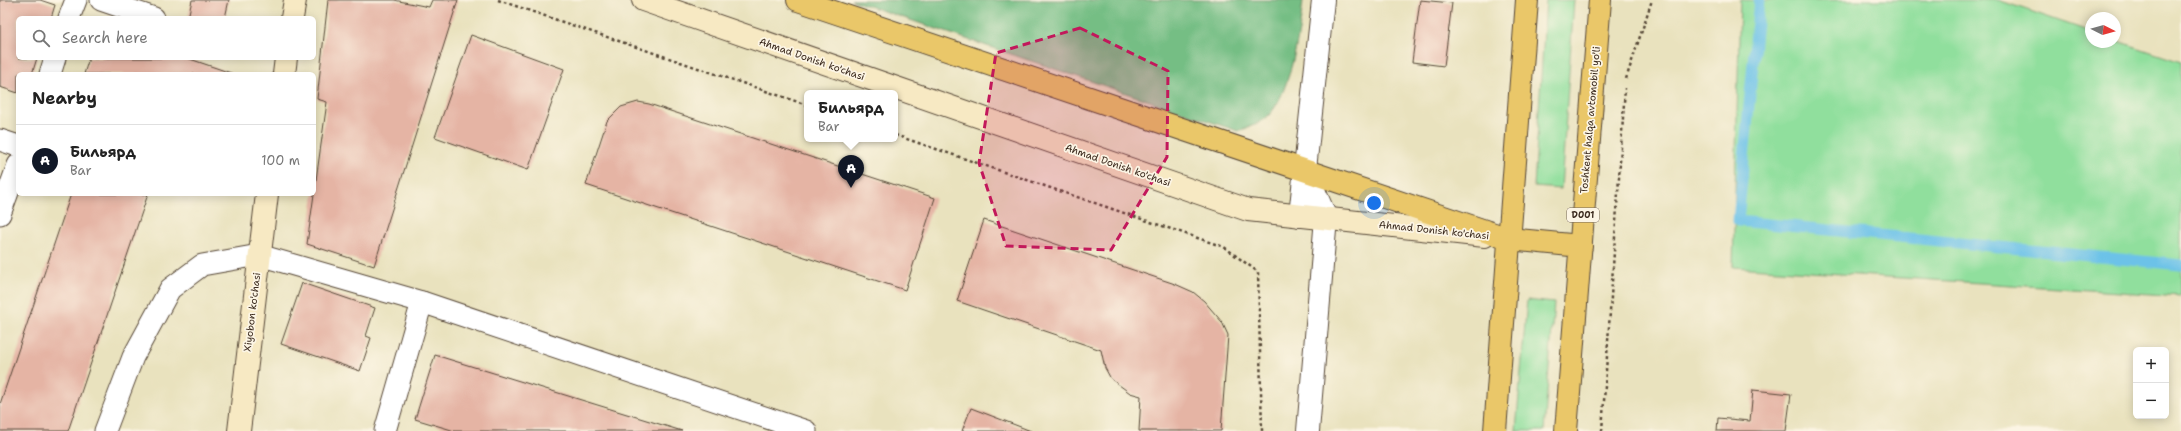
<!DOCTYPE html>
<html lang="en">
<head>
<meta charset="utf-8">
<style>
	:root { --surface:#fff; --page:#f2f2f2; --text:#222; --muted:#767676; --line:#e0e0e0; --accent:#111827 }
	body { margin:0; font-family:"Shantell Sans",sans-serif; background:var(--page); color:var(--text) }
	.controls { position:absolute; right:12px; bottom:12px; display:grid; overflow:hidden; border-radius:6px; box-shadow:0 2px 10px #0003 }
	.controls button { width:36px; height:36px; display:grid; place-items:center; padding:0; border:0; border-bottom:1px solid var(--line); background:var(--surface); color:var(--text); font:20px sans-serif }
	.compass { position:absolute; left:2085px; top:12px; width:36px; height:36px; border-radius:50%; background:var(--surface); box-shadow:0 2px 10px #0003; rotate:96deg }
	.you { position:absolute; left:1374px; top:203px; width:14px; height:14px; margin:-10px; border:3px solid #fff; border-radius:50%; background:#1a73e8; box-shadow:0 0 0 6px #1a73e833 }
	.badge { display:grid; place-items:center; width:26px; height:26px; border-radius:50%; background:var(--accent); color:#fff; font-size:13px; font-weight:700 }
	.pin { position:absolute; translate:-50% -33px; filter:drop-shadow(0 1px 2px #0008) }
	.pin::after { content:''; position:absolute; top:21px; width:14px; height:12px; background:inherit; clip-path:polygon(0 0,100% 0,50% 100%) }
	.popup { position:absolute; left:804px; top:90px; width:94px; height:52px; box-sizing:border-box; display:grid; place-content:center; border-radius:6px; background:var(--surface); filter:drop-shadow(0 1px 3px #0005); font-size:13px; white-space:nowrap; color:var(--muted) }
	.popup b { font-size:15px; color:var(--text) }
	.popup::after { content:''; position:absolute; left:50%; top:100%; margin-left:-8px; border:8px solid transparent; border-top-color:var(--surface) }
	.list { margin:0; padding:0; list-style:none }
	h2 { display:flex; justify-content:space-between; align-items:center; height:52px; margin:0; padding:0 16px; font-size:17px }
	h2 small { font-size:13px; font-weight:400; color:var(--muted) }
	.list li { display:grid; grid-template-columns:26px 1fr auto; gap:12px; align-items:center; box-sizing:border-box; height:72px; padding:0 16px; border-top:1px solid var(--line) }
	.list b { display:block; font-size:15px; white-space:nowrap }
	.list p { margin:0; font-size:13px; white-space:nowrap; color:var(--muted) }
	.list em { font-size:13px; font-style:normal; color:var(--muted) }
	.icon { flex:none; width:22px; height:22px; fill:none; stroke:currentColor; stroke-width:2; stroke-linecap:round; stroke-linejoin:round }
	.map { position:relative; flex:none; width:2181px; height:431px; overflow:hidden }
	.search { position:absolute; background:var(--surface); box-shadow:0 2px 10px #0003; left:16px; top:16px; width:300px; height:44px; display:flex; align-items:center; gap:10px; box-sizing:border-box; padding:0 14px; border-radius:6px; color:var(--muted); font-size:15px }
	.panel { position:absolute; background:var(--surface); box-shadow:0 2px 10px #0003; left:16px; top:72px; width:300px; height:124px; border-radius:6px }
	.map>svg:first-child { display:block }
	.green { fill:#90df9d; stroke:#66845e }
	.forest { fill:#74be84; stroke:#587451 }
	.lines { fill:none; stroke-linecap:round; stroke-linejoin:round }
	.stream { stroke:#6cc2e8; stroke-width:11 }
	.building { fill:#e5b4a4 }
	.lane-casing { stroke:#554636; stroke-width:23 }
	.street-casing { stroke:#554636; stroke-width:24 }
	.secondary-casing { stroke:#554636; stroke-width:24 }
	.primary-casing { stroke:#554636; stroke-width:24 }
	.highway-casing { stroke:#554636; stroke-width:24 }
	.path { stroke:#554636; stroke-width:2.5; stroke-dasharray:3 3; stroke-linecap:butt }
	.lane { stroke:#fff; stroke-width:21 }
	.street { stroke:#fff; stroke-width:22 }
	.secondary { stroke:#f7e9c3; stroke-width:22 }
	.primary { stroke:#eac769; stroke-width:22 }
	.highway { stroke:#eac769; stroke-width:22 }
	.marked { fill:#c2185b; fill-opacity:0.2; stroke:#c2185b; stroke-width:3; stroke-dasharray:8 5; stroke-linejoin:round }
	.labels { text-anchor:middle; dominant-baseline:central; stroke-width:3.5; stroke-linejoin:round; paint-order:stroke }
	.shield { fill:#fcf5e5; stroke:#75675a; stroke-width:1 }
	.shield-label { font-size:9px; font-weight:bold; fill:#3b2a1e }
	.street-label { font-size:10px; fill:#3b2a1e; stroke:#fcf5e5 }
</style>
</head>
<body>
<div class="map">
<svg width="2181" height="431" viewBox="0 0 2181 431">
	<rect width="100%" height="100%" fill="#fcf5e5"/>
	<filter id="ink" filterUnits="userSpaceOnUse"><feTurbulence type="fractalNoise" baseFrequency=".025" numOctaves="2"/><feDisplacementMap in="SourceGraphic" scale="8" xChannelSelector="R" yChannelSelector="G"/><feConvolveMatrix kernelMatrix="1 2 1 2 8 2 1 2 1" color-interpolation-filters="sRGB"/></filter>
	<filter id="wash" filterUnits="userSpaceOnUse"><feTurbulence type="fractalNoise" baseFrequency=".012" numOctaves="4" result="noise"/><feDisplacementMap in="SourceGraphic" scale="16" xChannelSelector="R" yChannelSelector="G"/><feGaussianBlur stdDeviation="0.9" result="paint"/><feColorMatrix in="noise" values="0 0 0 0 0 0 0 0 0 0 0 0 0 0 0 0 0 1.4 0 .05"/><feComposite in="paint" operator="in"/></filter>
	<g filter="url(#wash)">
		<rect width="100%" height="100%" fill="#e9e2be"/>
		<!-- green -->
		<g class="green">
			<path d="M1546 0H1574L1561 189 1534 187Z"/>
			<path d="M1740 0H1998L2091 32V42H2115V40L2181 62V296L1733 267Z"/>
			<path d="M1527 300 1554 303 1544 431H1516Z"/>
		</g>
		<!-- forest -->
		<path class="forest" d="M851 0H1303C1300 31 1291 89 1270 114 1262 123 1250 127 1238 131Z"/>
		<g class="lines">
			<!-- stream -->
			<path class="stream" d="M1759 0 1738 221 2181 265"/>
		</g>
		<g id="blocks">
			<!-- building -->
			<g class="building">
				<path d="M0 0H40L55 5 51 18H18V58H37L32 74H18V93L0 87Z"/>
				<path d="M192 0H229L225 18H188Z"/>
				<path d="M328 0H394L429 7 432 0H458L374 266 307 244 327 102 317 99Z"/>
				<path d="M1420 0 1452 3 1444 66 1412 62Z"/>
				<path d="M471 35 564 69 528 170 435 137Z"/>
				<path d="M89 58H187L234 74H84Z"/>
				<path d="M638 102 649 104 935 198 905 290 586 185 607 121 621 107Z"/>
				<path d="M71 194H148L68 431H0V404Z"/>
				<path d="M984 220 1175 284 1193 292 1204 301 1222 322 1228 335 1221 431H1139L1141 396 1130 393 1111 379 1105 368 1101 350 957 301Z"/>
				<path d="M302 283 375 308 366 336 371 338 360 371 281 344Z"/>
				<path d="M435 355 682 431H455L415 419Z"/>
				<path d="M1753 390 1791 394 1786 431H1717L1718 418 1750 421Z"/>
				<path d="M971 408 1031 431H962Z"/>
			</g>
		</g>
	</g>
	<g filter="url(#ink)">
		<use href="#blocks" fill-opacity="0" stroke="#554636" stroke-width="1"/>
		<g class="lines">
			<!-- lane casing -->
			<g class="lane-casing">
				<g id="lane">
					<path d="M101 0 154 18"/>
					<path d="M69 18 76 0"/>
					<path d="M50 74 55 58"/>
					<path d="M0 140 18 146"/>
					<path d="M0 214 18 165"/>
					<path d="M105 431 133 357 170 289 202 265 259 255 422 302 806 431"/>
					<path d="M385 431 422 302"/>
				</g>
			</g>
			<!-- street casing -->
			<g class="street-casing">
				<g id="street">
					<path d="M1306 172 1326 218 1308 431"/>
					<path d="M1300 216 1323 0"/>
				</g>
			</g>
			<!-- secondary casing -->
			<g class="secondary-casing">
				<g id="secondary">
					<path d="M643 0 1248 210 1485 236"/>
					<path d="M292 18 295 0"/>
					<path d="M284 74 286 58"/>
					<path d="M239 431 267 194"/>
				</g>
			</g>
			<!-- primary casing -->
			<g class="primary-casing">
				<path id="primary" d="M798 0 1509 239 1581 246"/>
			</g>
			<!-- highway casing -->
			<g class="highway-casing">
				<g id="highway">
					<path d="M1495 431 1527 0"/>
					<path d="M1566 431 1600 0"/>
				</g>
			</g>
			<!-- path -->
			<g class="path">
				<path d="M498 0 807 105"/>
				<path d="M1626 79 1652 0"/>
				<path d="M895 135 1224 247 1258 272 1262 431"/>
				<path d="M1602 431 1625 88"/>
			</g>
			<!-- lane -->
			<use href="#lane" class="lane"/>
			<!-- street -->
			<use href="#street" class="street"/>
			<!-- secondary -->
			<use href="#secondary" class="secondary"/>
			<!-- primary -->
			<use href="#primary" class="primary"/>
			<!-- highway -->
			<use href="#highway" class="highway"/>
		</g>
	</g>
	<!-- marked area -->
	<path class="marked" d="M1080 28 1168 71 1167 157 1111 250 1006 246 979 163 996 53Z"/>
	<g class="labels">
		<!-- shield labels -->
		<rect class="shield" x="1567" y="208" width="32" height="14" rx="3"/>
		<g class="shield-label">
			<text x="1583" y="215">D001</text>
		</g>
		<!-- street labels -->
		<g class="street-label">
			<text transform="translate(812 59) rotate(19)">Ahmad Donish ko'chasi</text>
			<text transform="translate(1590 120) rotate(-85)">Toshkent halqa avtomobil yo'li</text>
			<text transform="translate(1118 165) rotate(19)">Ahmad Donish ko'chasi</text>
			<text transform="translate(1434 230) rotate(6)">Ahmad Donish ko'chasi</text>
			<text transform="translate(252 312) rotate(-83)">Xiyobon ko'chasi</text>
		</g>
	</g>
</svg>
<div class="controls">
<button>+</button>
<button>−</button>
</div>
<svg class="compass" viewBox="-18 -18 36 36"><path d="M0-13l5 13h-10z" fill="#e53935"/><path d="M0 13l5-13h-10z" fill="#767676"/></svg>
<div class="you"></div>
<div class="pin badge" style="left:851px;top:188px">A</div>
<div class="popup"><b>Бильярд</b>Bar</div>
<div class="search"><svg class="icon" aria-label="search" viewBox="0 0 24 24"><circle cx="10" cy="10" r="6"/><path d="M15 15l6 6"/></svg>Search here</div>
<section class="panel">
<h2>Nearby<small></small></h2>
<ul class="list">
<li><span class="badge">A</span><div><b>Бильярд</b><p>Bar</p></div><em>100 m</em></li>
</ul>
</section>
</div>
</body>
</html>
